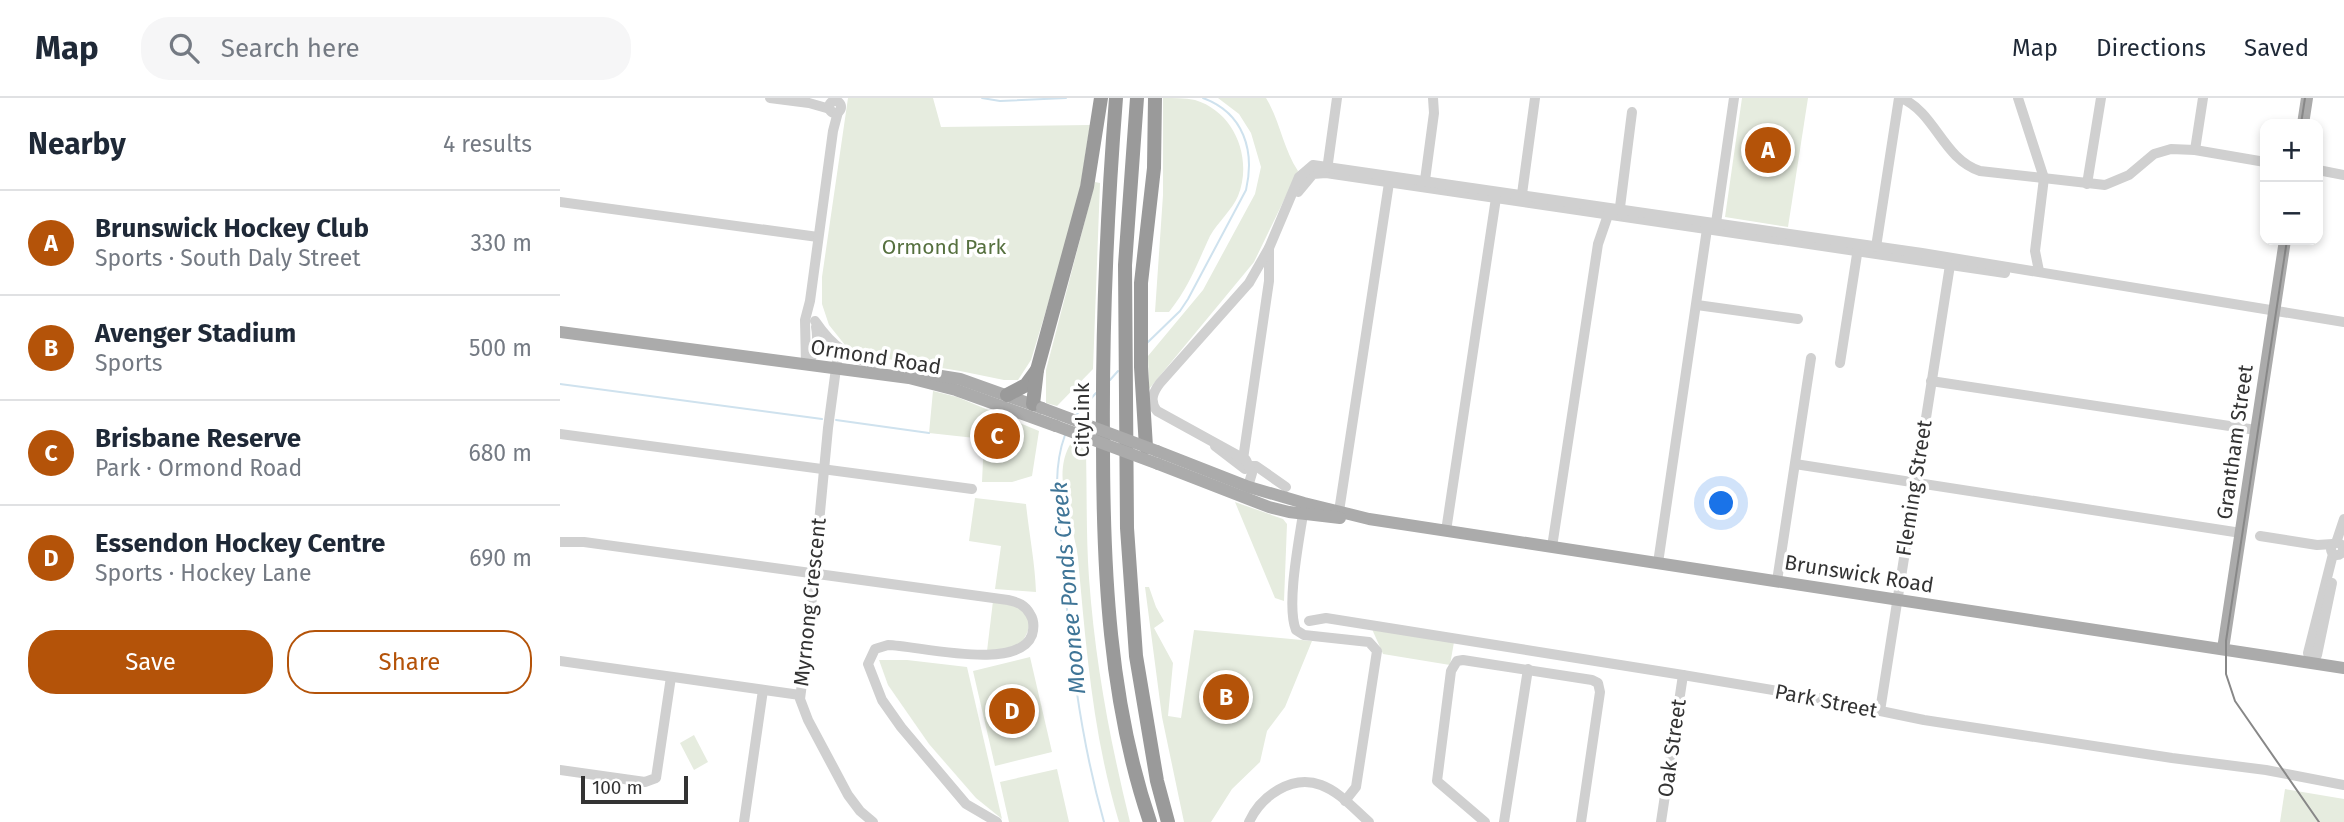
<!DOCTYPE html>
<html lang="en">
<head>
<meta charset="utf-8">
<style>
	:root { --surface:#fff; --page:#f6f6f7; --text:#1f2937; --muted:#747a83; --line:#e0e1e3; --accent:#b45309 }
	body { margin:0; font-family:"Fira Sans",sans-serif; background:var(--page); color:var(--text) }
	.controls { position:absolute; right:21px; top:21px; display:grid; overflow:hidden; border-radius:14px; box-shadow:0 4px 10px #0003 }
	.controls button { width:63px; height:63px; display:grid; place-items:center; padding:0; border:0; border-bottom:2px solid var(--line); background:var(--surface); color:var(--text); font:35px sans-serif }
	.scale { position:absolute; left:21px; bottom:18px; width:107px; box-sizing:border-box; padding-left:7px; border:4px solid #333; border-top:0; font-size:19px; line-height:24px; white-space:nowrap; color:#333; -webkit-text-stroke:5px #fff; paint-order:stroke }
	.you { position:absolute; left:1162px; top:406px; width:24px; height:24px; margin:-18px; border:5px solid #fff; border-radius:50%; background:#1a73e8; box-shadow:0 0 0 10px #1a73e833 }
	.badge { display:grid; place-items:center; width:46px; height:46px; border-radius:50%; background:var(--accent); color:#fff; font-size:23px; font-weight:700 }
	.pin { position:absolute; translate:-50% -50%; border:4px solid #fff; box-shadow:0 2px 7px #0006 }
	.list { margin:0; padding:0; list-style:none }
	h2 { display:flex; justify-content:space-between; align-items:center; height:91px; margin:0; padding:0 28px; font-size:30px }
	h2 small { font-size:23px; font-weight:400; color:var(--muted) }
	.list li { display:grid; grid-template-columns:46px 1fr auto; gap:21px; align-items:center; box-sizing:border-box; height:105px; padding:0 28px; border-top:2px solid var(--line) }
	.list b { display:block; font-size:26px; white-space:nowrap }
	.list p { margin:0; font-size:23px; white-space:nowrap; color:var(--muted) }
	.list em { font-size:23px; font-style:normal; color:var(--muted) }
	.actions { display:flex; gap:14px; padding:21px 28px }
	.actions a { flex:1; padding:16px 0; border:2px solid var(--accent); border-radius:28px; text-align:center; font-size:24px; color:var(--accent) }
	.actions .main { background:var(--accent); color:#fff }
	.icon { flex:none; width:38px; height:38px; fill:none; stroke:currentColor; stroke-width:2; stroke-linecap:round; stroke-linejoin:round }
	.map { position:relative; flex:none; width:1784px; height:724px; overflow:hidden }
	header { display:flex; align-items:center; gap:42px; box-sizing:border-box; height:98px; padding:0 35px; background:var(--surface); border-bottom:2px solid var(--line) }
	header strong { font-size:33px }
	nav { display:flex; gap:38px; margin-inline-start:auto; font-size:24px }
	.search { width:490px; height:63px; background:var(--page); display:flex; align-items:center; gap:18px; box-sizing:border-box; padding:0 24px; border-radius:28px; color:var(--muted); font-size:26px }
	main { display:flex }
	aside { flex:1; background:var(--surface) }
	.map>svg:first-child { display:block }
	.green { fill:#e6ecdf }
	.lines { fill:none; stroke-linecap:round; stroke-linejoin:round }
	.stream { stroke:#cfe2ee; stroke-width:2 }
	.minor { stroke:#d0d0d0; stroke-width:10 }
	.major { stroke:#ababab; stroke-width:12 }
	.highway { stroke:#9a9a9a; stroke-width:14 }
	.tram { stroke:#888; stroke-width:2 }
	.major-bridge { stroke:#ababab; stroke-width:12 }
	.labels { text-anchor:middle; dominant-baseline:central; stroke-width:7; stroke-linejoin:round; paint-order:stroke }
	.park-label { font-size:21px; fill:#56703f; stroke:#fff }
	.street-label { font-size:21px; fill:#333; stroke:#fff }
	.water-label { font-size:23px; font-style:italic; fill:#3f7597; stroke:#fff }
</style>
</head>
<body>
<header>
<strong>Map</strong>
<div class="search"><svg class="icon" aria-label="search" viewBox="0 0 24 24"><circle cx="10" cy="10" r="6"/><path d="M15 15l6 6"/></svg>Search here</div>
<nav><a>Map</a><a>Directions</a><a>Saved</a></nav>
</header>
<main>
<aside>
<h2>Nearby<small>4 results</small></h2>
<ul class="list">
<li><span class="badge">A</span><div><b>Brunswick Hockey Club</b><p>Sports · South Daly Street</p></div><em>330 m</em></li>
<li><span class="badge">B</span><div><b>Avenger Stadium</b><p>Sports</p></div><em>500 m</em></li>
<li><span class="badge">C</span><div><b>Brisbane Reserve</b><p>Park · Ormond Road</p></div><em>680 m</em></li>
<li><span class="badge">D</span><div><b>Essendon Hockey Centre</b><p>Sports · Hockey Lane</p></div><em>690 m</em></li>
</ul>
<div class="actions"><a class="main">Save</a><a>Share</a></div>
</aside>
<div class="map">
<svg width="1784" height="724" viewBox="0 0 1784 724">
	<rect width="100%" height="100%" fill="#fff"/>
	<!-- green -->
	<g class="green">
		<path d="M288 0H373L381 29 530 27 517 110 471 262 458 282H444L400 273 309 258 285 247 269 227 262 206V179Z"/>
		<path d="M603 0C613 0 625 0 635 2 675 14 693 61 678 98 672 112 658 124 650 138 636 168 630 187 609 214H595L603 97Z"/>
		<path d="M658 0H706C720 23 723 50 738 73L694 164 589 291 588 258 643 192 695 96 701 69 691 35 679 16Z"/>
		<path d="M1182 0H1248L1228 129 1165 119Z"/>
		<path d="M535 84 540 85 533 271 497 308 486 305V272Z"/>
		<path d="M373 293 397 299 479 333 472 378 452 384H422L424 341 369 335Z"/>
		<path d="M511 345 526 351C527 394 526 438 529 480 535 563 550 643 570 724H559C533 638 526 549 518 460 514 424 490 379 511 345Z"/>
		<path d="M415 400 466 406C469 436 475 464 476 494L435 491 441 448 409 443Z"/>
		<path d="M675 404 723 421 727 426 724 503 715 500Z"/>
		<path d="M585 489H589L596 509 604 523 594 530 613 565 608 618 621 620 634 532 752 543 725 609 707 633 700 664 672 691 651 724H624L602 619Z"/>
		<path d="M433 503C463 507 482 518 459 548L427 553Z"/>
		<path d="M812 531 894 544 890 567 823 556Z"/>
		<path d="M470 559 492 654 435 668 413 573Z"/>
		<path d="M319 562H347L407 569 442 721 416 700 369 646 328 587Z"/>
		<path d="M134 637 148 664 134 672 120 645Z"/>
		<path d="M497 671 509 724H449L440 684Z"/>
		<path d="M1725 691 1784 701V724H1720Z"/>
	</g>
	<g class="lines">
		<!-- stream -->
		<g class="stream">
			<path d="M422 0 440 3 506 0"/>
			<path d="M587 245 620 213 628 201 686 92C695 53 684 15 643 0"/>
			<path d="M550 282 558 273"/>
			<path d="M0 286 262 321"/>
			<path d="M516 317 536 295"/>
			<path d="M276 322 369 335"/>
			<path d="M505 337C491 375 499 415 502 454 509 545 519 636 544 724"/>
		</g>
		<!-- minor -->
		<g class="minor">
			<path d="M210 0 249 5 270 11"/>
			<path d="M1341 0C1376 15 1382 60 1420 73L1545 87 1569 77 1594 56 1611 51 1635 52 1705 64"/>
			<path d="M1458 0 1484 80 1475 153 1479 173"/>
			<circle cx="275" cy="9" r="6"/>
			<path d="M1635 52 1643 0"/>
			<path d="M767 72 777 0"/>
			<path d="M1758 72 1784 77"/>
			<path d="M865 82 874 15 873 0"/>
			<path d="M1527 86 1541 0"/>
			<path d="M738 94 753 76 766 75 1445 175"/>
			<path d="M962 96 975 0"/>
			<path d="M0 104 258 139"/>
			<path d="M1059 117 1072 14"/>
			<path d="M1156 125 1174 0"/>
			<path d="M1316 149 1339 0"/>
			<path d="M1137 207 1238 221"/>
			<path d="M255 223C274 251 289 259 321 269"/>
			<path d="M277 263 268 330 249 530 240 601 248 622 288 697 300 713 313 724"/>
			<path d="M1280 265 1298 150"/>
			<path d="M246 267 245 222 250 203 273 33 278 14"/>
			<path d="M246 267C255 256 259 243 256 229"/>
			<path d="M1371 283 1696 332"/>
			<path d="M0 336 412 391"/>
			<path d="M655 348 685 371"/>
			<path d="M1235 366 1681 435"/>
			<path d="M682 368 709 183V150"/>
			<path d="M690 368H696L726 389"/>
			<path d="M687 392 692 375 686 362 597 313C589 303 593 294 600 285L689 185 709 150 739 79 753 67 1362 155 1784 224"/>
			<path d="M743 416C739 443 726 508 736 532L744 537 809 544 817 553 796 689 785 703"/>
			<path d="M778 420 829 85"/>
			<path d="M886 433 936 100"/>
			<path d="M1700 438 1757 447 1773 446"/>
			<path d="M0 444H24L448 502C458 504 465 507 470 516 474 522 474 530 472 537 458 574 360 548 328 547L315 551 308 566 322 602 341 629 406 706 437 724"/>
			<circle cx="1777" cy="451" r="6"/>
			<path d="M1776 445 1784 421"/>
			<path d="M992 449 1038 146 1048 117"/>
			<path d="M1098 465 1147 131"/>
			<path d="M1217 483 1251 260"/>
			<path d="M749 523 766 520 1123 577 1248 598 1364 622 1612 660 1706 672 1784 687"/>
			<path d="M0 563 240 597"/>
			<path d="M1751 565 1748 555 1773 456"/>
			<path d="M1751 565 1757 557 1772 485"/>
			<path d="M1320 613 1390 167"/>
			<path d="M0 672 85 684 96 680 111 579"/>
			<path d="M184 724 203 592"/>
			<path d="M689 724C701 698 732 676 761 687 780 694 794 711 809 724"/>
			<path d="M925 724 877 683 891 573 897 563 903 562 1032 582 1038 585 1040 594 1021 724"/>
			<path d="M944 724 968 571"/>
			<path d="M1101 724 1123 577"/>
		</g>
		<!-- major -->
		<g class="major">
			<path d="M1743 26 1747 0"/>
			<path d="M0 234 349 280 396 292 496 328"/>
			<path d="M344 272 400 281 482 310"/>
			<path d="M597 353 689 389 744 405 809 421 1784 570"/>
			<path d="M598 366 709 409 729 414 780 420"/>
			<path d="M1663 551 1725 142"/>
		</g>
		<!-- highway -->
		<g class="highway">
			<path d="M556 0C547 115 542 230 543 345 543 472 549 604 590 724"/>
			<path d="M577 0 565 167 567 430 576 558 597 683 608 724"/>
			<path d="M447 297 466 287 477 272"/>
			<path d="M473 306 477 272 527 89 541 0"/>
			<path d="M586 349 581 269V185L594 70 595 0"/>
		</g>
		<!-- tram -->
		<g class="tram">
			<path d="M1741 26 1745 0"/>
			<path d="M1727 142 1666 543V576L1675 603 1759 724"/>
		</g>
		<!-- major-bridge -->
		<g class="major-bridge">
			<path d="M482 310 597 353"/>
			<path d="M496 328 598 366"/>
		</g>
	</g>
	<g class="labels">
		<!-- park labels -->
		<g class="park-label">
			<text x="384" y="149">Ormond Park</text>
		</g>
		<!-- street labels -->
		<g class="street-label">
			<text transform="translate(316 259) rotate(9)">Ormond Road</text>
			<text transform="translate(522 322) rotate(-90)">CityLink</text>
			<text transform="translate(1675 344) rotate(-82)">Grantham Street</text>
			<text transform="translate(1354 390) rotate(-81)">Fleming Street</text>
			<text transform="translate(1299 476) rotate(9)">Brunswick Road</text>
			<text transform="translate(250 504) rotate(-84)">Myrnong Crescent</text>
			<text transform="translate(1266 603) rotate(11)">Park Street</text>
			<text transform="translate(1112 650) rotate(-82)">Oak Street</text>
		</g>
		<!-- water labels -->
		<g class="water-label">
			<text transform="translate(508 490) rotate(-95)">Moonee Ponds Creek</text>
		</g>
	</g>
</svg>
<div class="controls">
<button>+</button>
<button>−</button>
</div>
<div class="scale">100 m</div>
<div class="you"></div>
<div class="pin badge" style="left:1208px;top:52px">A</div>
<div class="pin badge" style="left:666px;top:599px">B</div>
<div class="pin badge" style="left:437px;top:338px">C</div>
<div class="pin badge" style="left:452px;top:613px">D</div>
</div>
</main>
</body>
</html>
